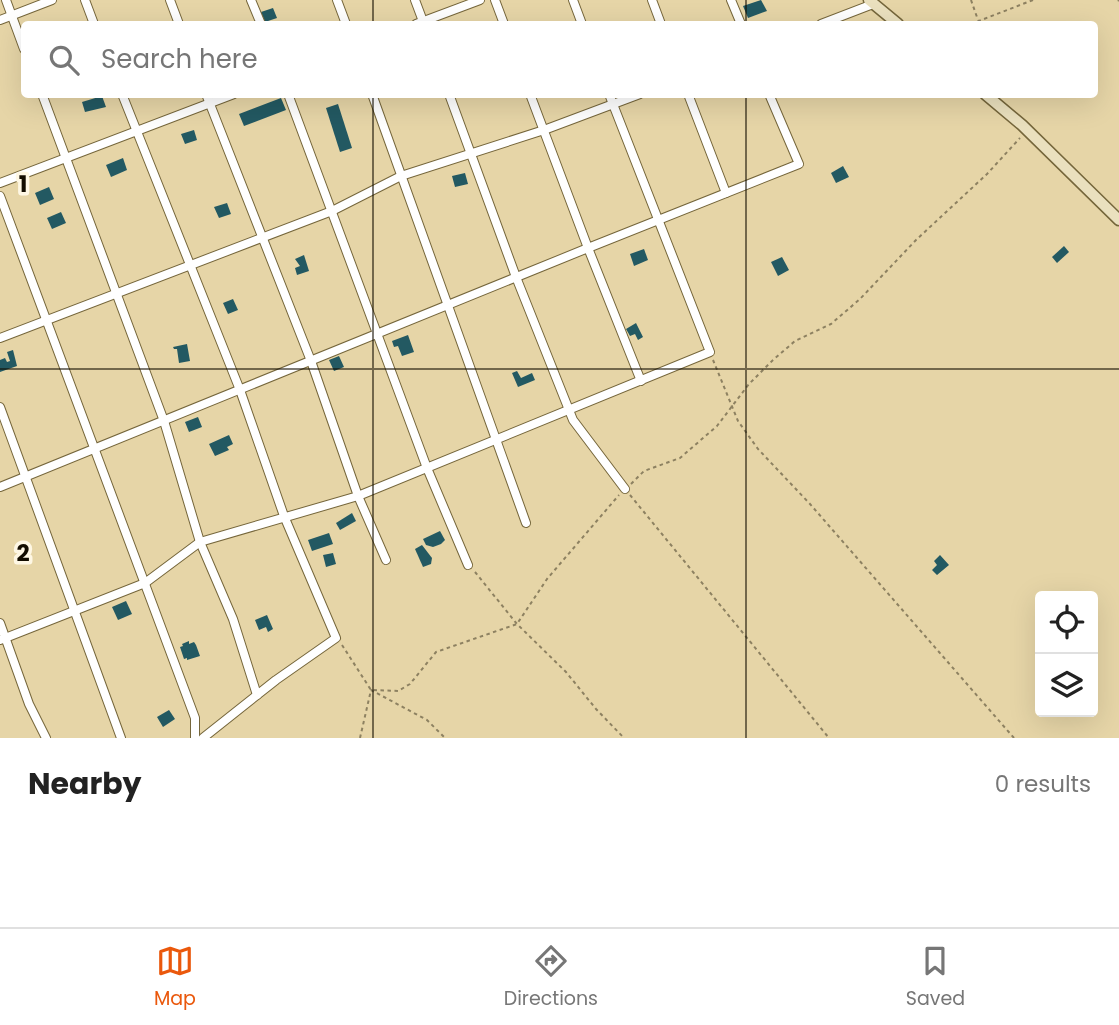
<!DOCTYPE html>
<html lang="en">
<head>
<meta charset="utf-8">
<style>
	:root { --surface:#fff; --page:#f6f6f6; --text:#222; --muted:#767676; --line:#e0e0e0; --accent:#ea580c }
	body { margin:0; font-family:Poppins,sans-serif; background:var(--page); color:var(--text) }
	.controls { position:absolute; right:21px; bottom:21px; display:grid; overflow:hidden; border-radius:7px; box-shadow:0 7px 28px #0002 }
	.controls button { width:63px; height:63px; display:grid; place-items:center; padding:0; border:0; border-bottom:2px solid var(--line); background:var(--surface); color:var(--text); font:35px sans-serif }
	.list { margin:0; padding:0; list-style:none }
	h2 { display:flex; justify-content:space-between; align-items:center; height:91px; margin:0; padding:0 28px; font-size:30px }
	h2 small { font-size:23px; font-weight:400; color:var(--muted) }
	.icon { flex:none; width:38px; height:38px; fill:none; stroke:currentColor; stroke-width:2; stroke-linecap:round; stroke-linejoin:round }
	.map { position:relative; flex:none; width:1119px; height:738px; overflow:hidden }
	.search { position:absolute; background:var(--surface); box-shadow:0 7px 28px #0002; left:21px; right:21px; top:21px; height:77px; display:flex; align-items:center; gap:18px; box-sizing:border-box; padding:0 24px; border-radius:7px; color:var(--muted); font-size:26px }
	.sheet { height:189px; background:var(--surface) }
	nav { display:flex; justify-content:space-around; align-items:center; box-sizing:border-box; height:98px; border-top:2px solid var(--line); background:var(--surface); font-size:19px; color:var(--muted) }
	nav a { display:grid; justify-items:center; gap:4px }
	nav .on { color:var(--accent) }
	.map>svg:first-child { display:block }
	.building { fill:#235962 }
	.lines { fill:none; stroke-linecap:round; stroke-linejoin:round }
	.street-casing { stroke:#75663b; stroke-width:10 }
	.secondary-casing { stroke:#75663b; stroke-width:13 }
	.path { stroke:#8d8161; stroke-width:2; stroke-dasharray:3.5 3.5; stroke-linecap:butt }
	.street { stroke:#fff; stroke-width:8 }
	.secondary { stroke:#eae0be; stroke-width:10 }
	.grid { fill:none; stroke:#120c00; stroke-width:2; stroke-opacity:0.55 }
	.grid-label { font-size:23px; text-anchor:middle; font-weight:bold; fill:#120c00; stroke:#fef7e4; stroke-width:7; stroke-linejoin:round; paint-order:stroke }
</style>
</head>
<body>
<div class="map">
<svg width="1119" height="738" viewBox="0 0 1119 738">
	<rect width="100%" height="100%" fill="#e6d5a7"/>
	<!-- building -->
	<g class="building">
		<path d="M761 0 767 11 748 18 743 6Z"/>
		<path d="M273 8 277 18 265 22 261 12Z"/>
		<path d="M102 96 106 107 85 112 82 102Z"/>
		<path d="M281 98 286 110 244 126 239 114Z"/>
		<path d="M338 104 352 148 340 152 326 108Z"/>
		<path d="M194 130 197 140 185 144 181 134Z"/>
		<path d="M123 158 127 170 111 177 106 165Z"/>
		<path d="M843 166 849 177 836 183 831 173Z"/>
		<path d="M465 173 468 184 455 187 452 176Z"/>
		<path d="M49 187 54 199 40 205 35 193Z"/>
		<path d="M227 203 231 214 219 218 214 207Z"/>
		<path d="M61 212 66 223 52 229 47 218Z"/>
		<path d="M1064 246 1069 252 1057 263 1052 257Z"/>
		<path d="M644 249 648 260 634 266 630 254Z"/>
		<path d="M304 255 309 271 297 275 295 268 300 266 295 259Z"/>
		<path d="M782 257 789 270 778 276 771 262Z"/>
		<path d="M233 299 238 310 228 314 223 303Z"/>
		<path d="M636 323 643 337 638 340 635 334 630 336 626 329Z"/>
		<path d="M408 335 414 352 402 356 398 346 394 347 392 341Z"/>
		<path d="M187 344 190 361 179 363 177 349H174L173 347Z"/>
		<path d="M13 350 17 366 0 372V360L5 358 7 362 10 361 7 352Z"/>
		<path d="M339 356 344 367 334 371 329 360Z"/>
		<path d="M517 371 521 378 532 373 535 380 518 387 512 373Z"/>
		<path d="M198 417 202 427 189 432 185 422Z"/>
		<path d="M229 435 233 444 227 447 229 450 215 456 209 444Z"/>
		<path d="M352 513 356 521 340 530 336 523Z"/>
		<path d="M440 531 445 540 441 544 433 547 426 545 423 539Z"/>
		<path d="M329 533 333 544 312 551 308 540Z"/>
		<path d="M422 545 432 558 431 564 423 567 415 549Z"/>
		<path d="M333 553 336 564 326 567 323 555Z"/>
		<path d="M940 555 949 565 937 575 932 570 937 565 934 561Z"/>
		<path d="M126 601 132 614 118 620 112 607Z"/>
		<path d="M267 615 273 629 268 632 266 627 259 630 255 620Z"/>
		<path d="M189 641V644L194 642 196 645 200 656 187 660V658L184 659 180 647 183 646 182 644Z"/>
		<path d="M169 710 175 719 163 727 157 717Z"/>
	</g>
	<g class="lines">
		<!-- street casing -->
		<g class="street-casing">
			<g id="street">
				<path d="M6 0 24 49"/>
				<path d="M85 0 94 24"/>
				<path d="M170 0 179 24"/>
				<path d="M251 0 261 24"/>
				<path d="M337 0 346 24"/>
				<path d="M415 0 424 24"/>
				<path d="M495 0 504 24"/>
				<path d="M573 0 582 24"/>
				<path d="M652 0 661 24"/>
				<path d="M731 0 741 24"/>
				<path d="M0 20 52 0"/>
				<path d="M416 24 480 0"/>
				<path d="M821 24 873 4"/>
				<path d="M42 94 164 421 200 542 233 619 257 695"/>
				<path d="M122 94 240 390 284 516 336 638 276 680 203 738"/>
				<path d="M206 94 311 361 358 496 386 560"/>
				<path d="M288 94 427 468 468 565"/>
				<path d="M372 94 526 523"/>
				<path d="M449 94 516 277 573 420 625 489"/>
				<path d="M530 94 588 248 641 381"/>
				<path d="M688 94 726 193"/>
				<path d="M0 183 234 94"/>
				<path d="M0 196 195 718V738"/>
				<path d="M0 338 332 211 401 176 544 130 640 94"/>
				<path d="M0 407 121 738"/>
				<path d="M0 487 588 248 799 164 769 94"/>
				<path d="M0 623 29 704 46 738"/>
				<path d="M0 640 145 583 200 542 358 496 710 352 609 94"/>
			</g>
		</g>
		<!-- secondary casing -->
		<g class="secondary-casing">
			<g id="secondary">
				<path d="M869 0 898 24"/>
				<path d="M985 94 1022 125 1119 220"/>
			</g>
		</g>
		<!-- path -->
		<g class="path">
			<path d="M971 0 978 20"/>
			<path d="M1118 0 1119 1"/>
			<path d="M971 24 1033 0"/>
			<path d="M713 360 738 421 758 449 810 504 1014 738"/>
			<path d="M631 484 644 471 680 458 717 426 749 384 773 360 795 341 831 324 860 299 916 240 987 174 1020 138"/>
			<path d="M630 495 829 738"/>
			<path d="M475 572 517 624 566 672 596 709 624 738"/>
			<path d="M342 645 371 690 398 691 410 684 436 652 517 624 547 579 619 495"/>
			<path d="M360 738 371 690 427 720 445 738"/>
		</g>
		<!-- street -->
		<use href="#street" class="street"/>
		<!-- secondary -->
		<use href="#secondary" class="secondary"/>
	</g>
	<!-- grid -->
	<path class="grid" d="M373 0V24M746 0V24M373 94V738M746 94V738M0 369H1119"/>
	<g class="grid-label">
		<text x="23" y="192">1</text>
		<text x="23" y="561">2</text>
	</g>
</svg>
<div class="controls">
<button><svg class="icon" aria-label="locate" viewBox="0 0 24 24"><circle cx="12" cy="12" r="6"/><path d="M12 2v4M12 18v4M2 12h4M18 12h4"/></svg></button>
<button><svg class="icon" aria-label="layers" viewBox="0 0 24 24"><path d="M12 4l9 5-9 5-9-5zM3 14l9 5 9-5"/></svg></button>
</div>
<div class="search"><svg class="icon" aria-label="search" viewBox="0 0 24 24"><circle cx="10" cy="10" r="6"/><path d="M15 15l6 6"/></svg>Search here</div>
</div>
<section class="sheet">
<h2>Nearby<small>0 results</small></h2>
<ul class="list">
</ul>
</section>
<nav>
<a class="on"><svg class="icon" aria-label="map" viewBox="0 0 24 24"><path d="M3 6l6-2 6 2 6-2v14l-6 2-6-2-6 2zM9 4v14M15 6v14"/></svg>Map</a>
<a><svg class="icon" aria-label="directions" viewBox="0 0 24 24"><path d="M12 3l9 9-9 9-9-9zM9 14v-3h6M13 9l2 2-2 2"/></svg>Directions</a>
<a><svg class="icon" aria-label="saved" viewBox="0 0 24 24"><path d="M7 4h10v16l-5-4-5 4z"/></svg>Saved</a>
</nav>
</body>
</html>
